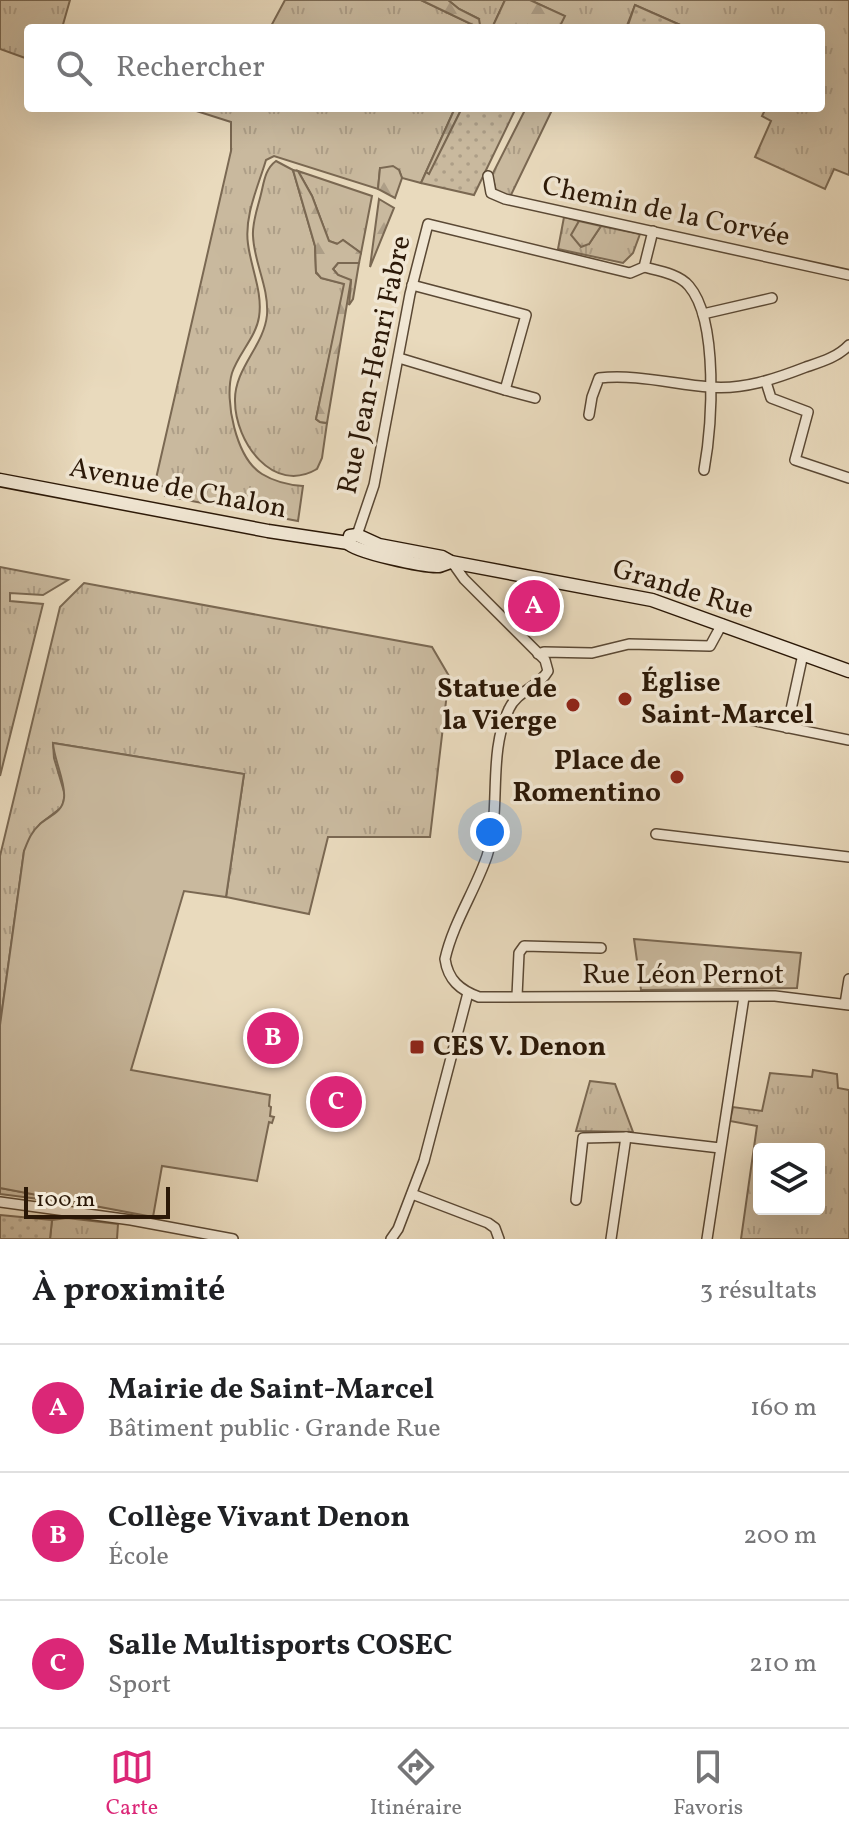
<!DOCTYPE html>
<html lang="fr">
<head>
<meta charset="utf-8">
<style>
	:root { --surface:#fff; --page:#f2f2f2; --text:#202124; --muted:#757577; --line:#e0e0e0; --accent:#db2777 }
	body { margin:0; font-family:Vollkorn,serif; background:var(--page); color:var(--text) }
	.controls { position:absolute; right:24px; bottom:24px; display:grid; overflow:hidden; border-radius:8px; box-shadow:0 8px 32px #0002 }
	.controls button { width:72px; height:72px; display:grid; place-items:center; padding:0; border:0; border-bottom:2px solid var(--line); background:var(--surface); color:var(--text); font:40px sans-serif }
	.scale { position:absolute; left:24px; bottom:20px; width:146px; box-sizing:border-box; padding-left:8px; border:4px solid #2b1807; border-top:0; font-size:22px; line-height:28px; white-space:nowrap; color:#2b1807; -webkit-text-stroke:6px #f1e7d4; paint-order:stroke }
	.you { position:absolute; left:490px; top:832px; width:28px; height:28px; margin:-20px; border:6px solid #fff; border-radius:50%; background:#1a73e8; box-shadow:0 0 0 12px #1a73e833 }
	.badge { display:grid; place-items:center; width:52px; height:52px; border-radius:50%; background:var(--accent); color:#fff; font-size:26px; font-weight:700 }
	.pin { position:absolute; translate:-50% -50%; border:4px solid #fff; box-shadow:0 2px 8px #0006 }
	.list { margin:0; padding:0; list-style:none }
	h2 { display:flex; justify-content:space-between; align-items:center; height:104px; margin:0; padding:0 32px; font-size:34px }
	h2 small { font-size:26px; font-weight:400; color:var(--muted) }
	.list li { display:grid; grid-template-columns:52px 1fr auto; gap:24px; align-items:center; box-sizing:border-box; height:128px; padding:0 32px; border-top:2px solid var(--line) }
	.list b { display:block; font-size:30px; white-space:nowrap }
	.list p { margin:0; font-size:26px; white-space:nowrap; color:var(--muted) }
	.list em { font-size:26px; font-style:normal; color:var(--muted) }
	.icon { flex:none; width:44px; height:44px; fill:none; stroke:currentColor; stroke-width:2; stroke-linecap:round; stroke-linejoin:round }
	.map { position:relative; flex:none; width:849px; height:1239px; overflow:hidden }
	.search { position:absolute; background:var(--surface); box-shadow:0 8px 32px #0002; left:24px; right:24px; top:24px; height:88px; display:flex; align-items:center; gap:20px; box-sizing:border-box; padding:0 28px; border-radius:8px; color:var(--muted); font-size:30px }
	.sheet { height:488px; background:var(--surface) }
	nav { display:flex; justify-content:space-around; align-items:center; box-sizing:border-box; height:112px; border-top:2px solid var(--line); background:var(--surface); font-size:22px; color:var(--muted) }
	nav a { display:grid; justify-items:center; gap:4px }
	nav .on { color:var(--accent) }
	.map>svg:first-child { display:block }
	.grass { fill:url(#grass-tufts); stroke:#7a6852; stroke-width:2; fill-rule:evenodd }
	.forest { fill:url(#forest-firs); stroke:#7a6852; stroke-width:2 }
	.park { fill:url(#park-dots); stroke:#7a6852; stroke-width:2 }
	.pitch { fill:#c9b99e; stroke:#7a6852; stroke-width:2 }
	.lines { fill:none; stroke-linecap:round; stroke-linejoin:round }
	.street-casing { stroke:#5a4834; stroke-width:12 }
	.secondary-casing { stroke:#2b1807; stroke-width:15 }
	.street { stroke:#f1e7d4; stroke-width:9 }
	.secondary { stroke:#f1e7d4; stroke-width:12 }
	.poi-dot { fill:#8f2418; stroke:#f1e7d4; stroke-width:3 }
	.labels { text-anchor:middle; dominant-baseline:central; stroke-width:7; stroke-linejoin:round; paint-order:stroke }
	.street-label { font-size:28px; fill:#2b1807; stroke:#f1e7d4 }
	.poi-label { font-size:28px; font-weight:bold; fill:#2b1807; stroke:#f1e7d4; text-anchor:start }
</style>
</head>
<body>
<div class="map">
<svg width="849" height="1239" viewBox="0 0 849 1239">
	<defs>
		<pattern id="grass-tufts" width="24" height="20" patternUnits="userSpaceOnUse" patternTransform="scale(2)"><rect width="24" height="20" fill="#c9b99e"/><path d="M3 7l-1-3M5 7V3M7 7l1-3M15 17l-1-3M17 17v-4M19 17l1-3" fill="none" stroke="#ad9e87"/></pattern>
		<pattern id="forest-firs" width="22" height="20" patternUnits="userSpaceOnUse" patternTransform="scale(2)"><rect width="22" height="20" fill="#c9b99e"/><path d="M5 1l3.5 6h-7zM16 11l3.5 6h-7z" fill="#ad9e87"/></pattern>
		<pattern id="park-dots" width="8" height="8" patternUnits="userSpaceOnUse" patternTransform="scale(2)"><rect width="8" height="8" fill="#c9b99e"/><path d="M2 2h.1M6 6h.1" fill="none" stroke="#ad9e87" stroke-width="1.8" stroke-linecap="round"/></pattern>
	</defs>
	<rect width="100%" height="100%" fill="#e9dabd"/>
	<filter id="stains"><feTurbulence type="fractalNoise" baseFrequency=".0025" numOctaves="4"/><feColorMatrix values="0 0 0 0 .2 0 0 0 0 .09 0 0 0 0 .02 0 0 0 .5 -.17"/></filter>
	<radialGradient id="worn" r=".72"><stop offset=".6" stop-color="#630" stop-opacity="0"/><stop offset="1" stop-color="#630" stop-opacity=".3"/></radialGradient>
	<!-- grass -->
	<g class="grass">
		<path d="M0 0H70L62 28H28V59L0 49Z"/>
		<path d="M285 0H421L475 26 479 19 459 9 448 0H505L492 28H270Z"/>
		<path d="M530 0H849V175L834 169 825 189 755 157 771 121 762 116 766 108H821V28H687L635 5 626 28H559L564 16Z"/>
		<path d="M187 108H455L421 183 402 178 399 170 380 168 378 189 274 156 266 160C258 187 244 216 248 244 251 268 263 293 259 317 256 337 238 354 232 373 224 400 236 458 262 474 275 482 288 485 303 486L298 521 165 496 166 488 155 483 231 151V122Z"/>
		<path d="M526 108H553L510 197 496 191 492 175Z"/>
		<path d="M276 161 293 170 315 246 316 273 322 278 345 284 316 419 320 422 327 423 322 458 317 469C273 495 235 442 235 401 234 369 264 346 267 315 269 287 254 263 253 236 252 222 258 207 261 194 264 182 265 169 276 161Z"/>
		<path d="M298 171 372 196 361 253 343 240 338 244 329 241 312 196Z"/>
		<path d="M564 217 579 221 575 232 589 244 601 226 640 234 633 253 623 263 558 249Z"/>
		<path d="M338 263H359L353 299 349 305 351 281 338 275 333 269Z"/>
		<path d="M0 567 68 580 43 595 10 593V601L43 604 0 776Z"/>
		<path d="M84 583 432 647 449 676 430 837H328L309 914 226 897 244 774 53 743 54 758 65 795 62 807 40 824 24 851 0 1025V856L60 607Z"/>
		<path d="M813 1070 837 1074 838 1088 849 1090V1239H741L757 1126 730 1121 733 1107 762 1111 770 1073 812 1077ZM759 1149H819V1209H759Z"/>
		<path d="M590 1081 615 1084 633 1132 576 1131Z"/>
		<path d="M0 1188 109 1208 0 1194Z"/>
		<path d="M67 1218 118 1224 117 1239H50L52 1220Z"/>
	</g>
	<!-- forest -->
	<g class="forest">
		<path d="M421 0H448L459 9 479 19 480 25 475 26Z"/>
		<path d="M505 0H530L565 16 559 28H535L528 25 527 28H492Z"/>
		<path d="M455 108H462L429 175 426 172Z"/>
		<path d="M393 166 399 170 402 178 395 198 378 189 380 168Z"/>
		<path d="M293 170 298 171 312 196 329 241 337 244 343 240 361 253 359 263H338L333 269 338 275 351 280 327 423 320 422 316 419 344 284 321 278 316 272 315 246Z"/>
		<path d="M379 199 394 208 370 267Z"/>
		<path d="M579 221 601 226 589 244 581 247 571 235Z"/>
	</g>
	<!-- park -->
	<g class="park">
		<path d="M635 5 687 28H627Z"/>
		<path d="M462 108H516L474 195 421 183 426 172 429 174Z"/>
		<path d="M0 1215 52 1220 50 1239H0Z"/>
	</g>
	<!-- pitch -->
	<g class="pitch">
		<path d="M53 743 244 774 226 897 184 891 131 1070 270 1095 269 1106 271 1107 270 1116 274 1117 272 1123 269 1122 257 1181 162 1166 153 1217 0 1188V1025L24 851C28 841 31 832 40 824 49 816 63 812 64 798 66 783 54 760 53 743Z"/>
		<path d="M634 939 801 953 797 988 641 990Z"/>
	</g>
	<g class="lines">
		<!-- street casing -->
		<g class="street-casing">
			<g id="street">
				<path d="M488 176 491 193 505 199 849 275"/>
				<path d="M644 267C659 271 679 274 689 286 719 321 712 426 704 470"/>
				<path d="M703 314 772 298"/>
				<path d="M399 358 505 390 526 315 412 285"/>
				<path d="M766 382 771 398 808 412 795 460 849 478"/>
				<path d="M505 390 535 398"/>
				<path d="M589 415 592 397 599 378C636 374 673 384 710 387 743 390 775 379 806 367 821 362 838 357 849 345"/>
				<path d="M357 535 374 485 410 294 428 224 630 273 644 267 653 231"/>
				<path d="M452 562 464 579 545 660 548 671C539 687 517 691 509 709 487 754 502 810 487 856 475 891 453 923 445 959 448 980 460 990 479 997L775 996 849 1005"/>
				<path d="M538 654 544 652 592 653 629 644 710 646 722 624"/>
				<path d="M736 717 849 740"/>
				<path d="M787 728 803 654"/>
				<path d="M656 834 849 857"/>
				<path d="M517 996 519 953 524 946 601 948"/>
				<path d="M845 1004 849 979"/>
				<path d="M412 1194 488 1223 495 1228 499 1239"/>
				<path d="M576 1200 583 1138 626 1137 720 1148"/>
				<path d="M0 1202 131 1220 233 1239"/>
				<path d="M391 1239 398 1229 424 1161 468 993"/>
				<path d="M611 1239 626 1137"/>
				<path d="M707 1239 744 997"/>
			</g>
		</g>
		<!-- secondary casing -->
		<g class="secondary-casing">
			<g id="secondary">
				<path d="M0 480 268 531 348 543"/>
				<path d="M348 543 350 536 357 535 379 545 442 557 451 562 652 600 849 671"/>
				<path d="M348 543C355 552 425 567 439 566 441 566 449 562 451 562"/>
			</g>
		</g>
		<!-- street -->
		<use href="#street" class="street"/>
		<!-- secondary -->
		<use href="#secondary" class="secondary"/>
	</g>
	<!-- markers -->
	<g class="poi-dot">
		<circle cx="625" cy="699" r="8"/>
		<circle cx="573" cy="705" r="8"/>
		<circle cx="677" cy="777" r="8"/>
		<rect x="409" y="1039" width="16" height="16" rx="4"/>
	</g>
	<g class="labels">
		<!-- street labels -->
		<g class="street-label">
			<text transform="translate(666 212) rotate(12)">Chemin de la Corvée</text>
			<text transform="translate(375 365) rotate(-78)">Rue Jean-Henri Fabre</text>
			<text transform="translate(178 489) rotate(11)">Avenue de Chalon</text>
			<text transform="translate(683 590) rotate(17)">Grande Rue</text>
			<text x="683" y="975">Rue Léon Pernot</text>
		</g>
		<!-- poi labels -->
		<g class="poi-label">
			<text x="641" y="683">Église<tspan x="641" dy="32">Saint-Marcel</tspan></text>
			<text x="557" y="689" text-anchor="end">Statue de<tspan x="557" dy="32">la Vierge</tspan></text>
			<text x="661" y="761" text-anchor="end">Place de<tspan x="661" dy="32">Romentino</tspan></text>
			<text x="433" y="1047">CES V. Denon</text>
		</g>
	</g>
	<rect width="100%" height="100%" filter="url(#stains)"/>
	<rect width="100%" height="100%" fill="url(#worn)"/>
</svg>
<div class="controls">
<button><svg class="icon" aria-label="layers" viewBox="0 0 24 24"><path d="M12 4l9 5-9 5-9-5zM3 14l9 5 9-5"/></svg></button>
</div>
<div class="scale">100 m</div>
<div class="you"></div>
<div class="pin badge" style="left:534px;top:606px">A</div>
<div class="pin badge" style="left:273px;top:1038px">B</div>
<div class="pin badge" style="left:336px;top:1102px">C</div>
<div class="search"><svg class="icon" aria-label="search" viewBox="0 0 24 24"><circle cx="10" cy="10" r="6"/><path d="M15 15l6 6"/></svg>Rechercher</div>
</div>
<section class="sheet">
<h2>À proximité<small>3 résultats</small></h2>
<ul class="list">
<li><span class="badge">A</span><div><b>Mairie de Saint-Marcel</b><p>Bâtiment public · Grande Rue</p></div><em>160 m</em></li>
<li><span class="badge">B</span><div><b>Collège Vivant Denon</b><p>École</p></div><em>200 m</em></li>
<li><span class="badge">C</span><div><b>Salle Multisports COSEC</b><p>Sport</p></div><em>210 m</em></li>
</ul>
</section>
<nav>
<a class="on"><svg class="icon" aria-label="map" viewBox="0 0 24 24"><path d="M3 6l6-2 6 2 6-2v14l-6 2-6-2-6 2zM9 4v14M15 6v14"/></svg>Carte</a>
<a><svg class="icon" aria-label="directions" viewBox="0 0 24 24"><path d="M12 3l9 9-9 9-9-9zM9 14v-3h6M13 9l2 2-2 2"/></svg>Itinéraire</a>
<a><svg class="icon" aria-label="saved" viewBox="0 0 24 24"><path d="M7 4h10v16l-5-4-5 4z"/></svg>Favoris</a>
</nav>
</body>
</html>
